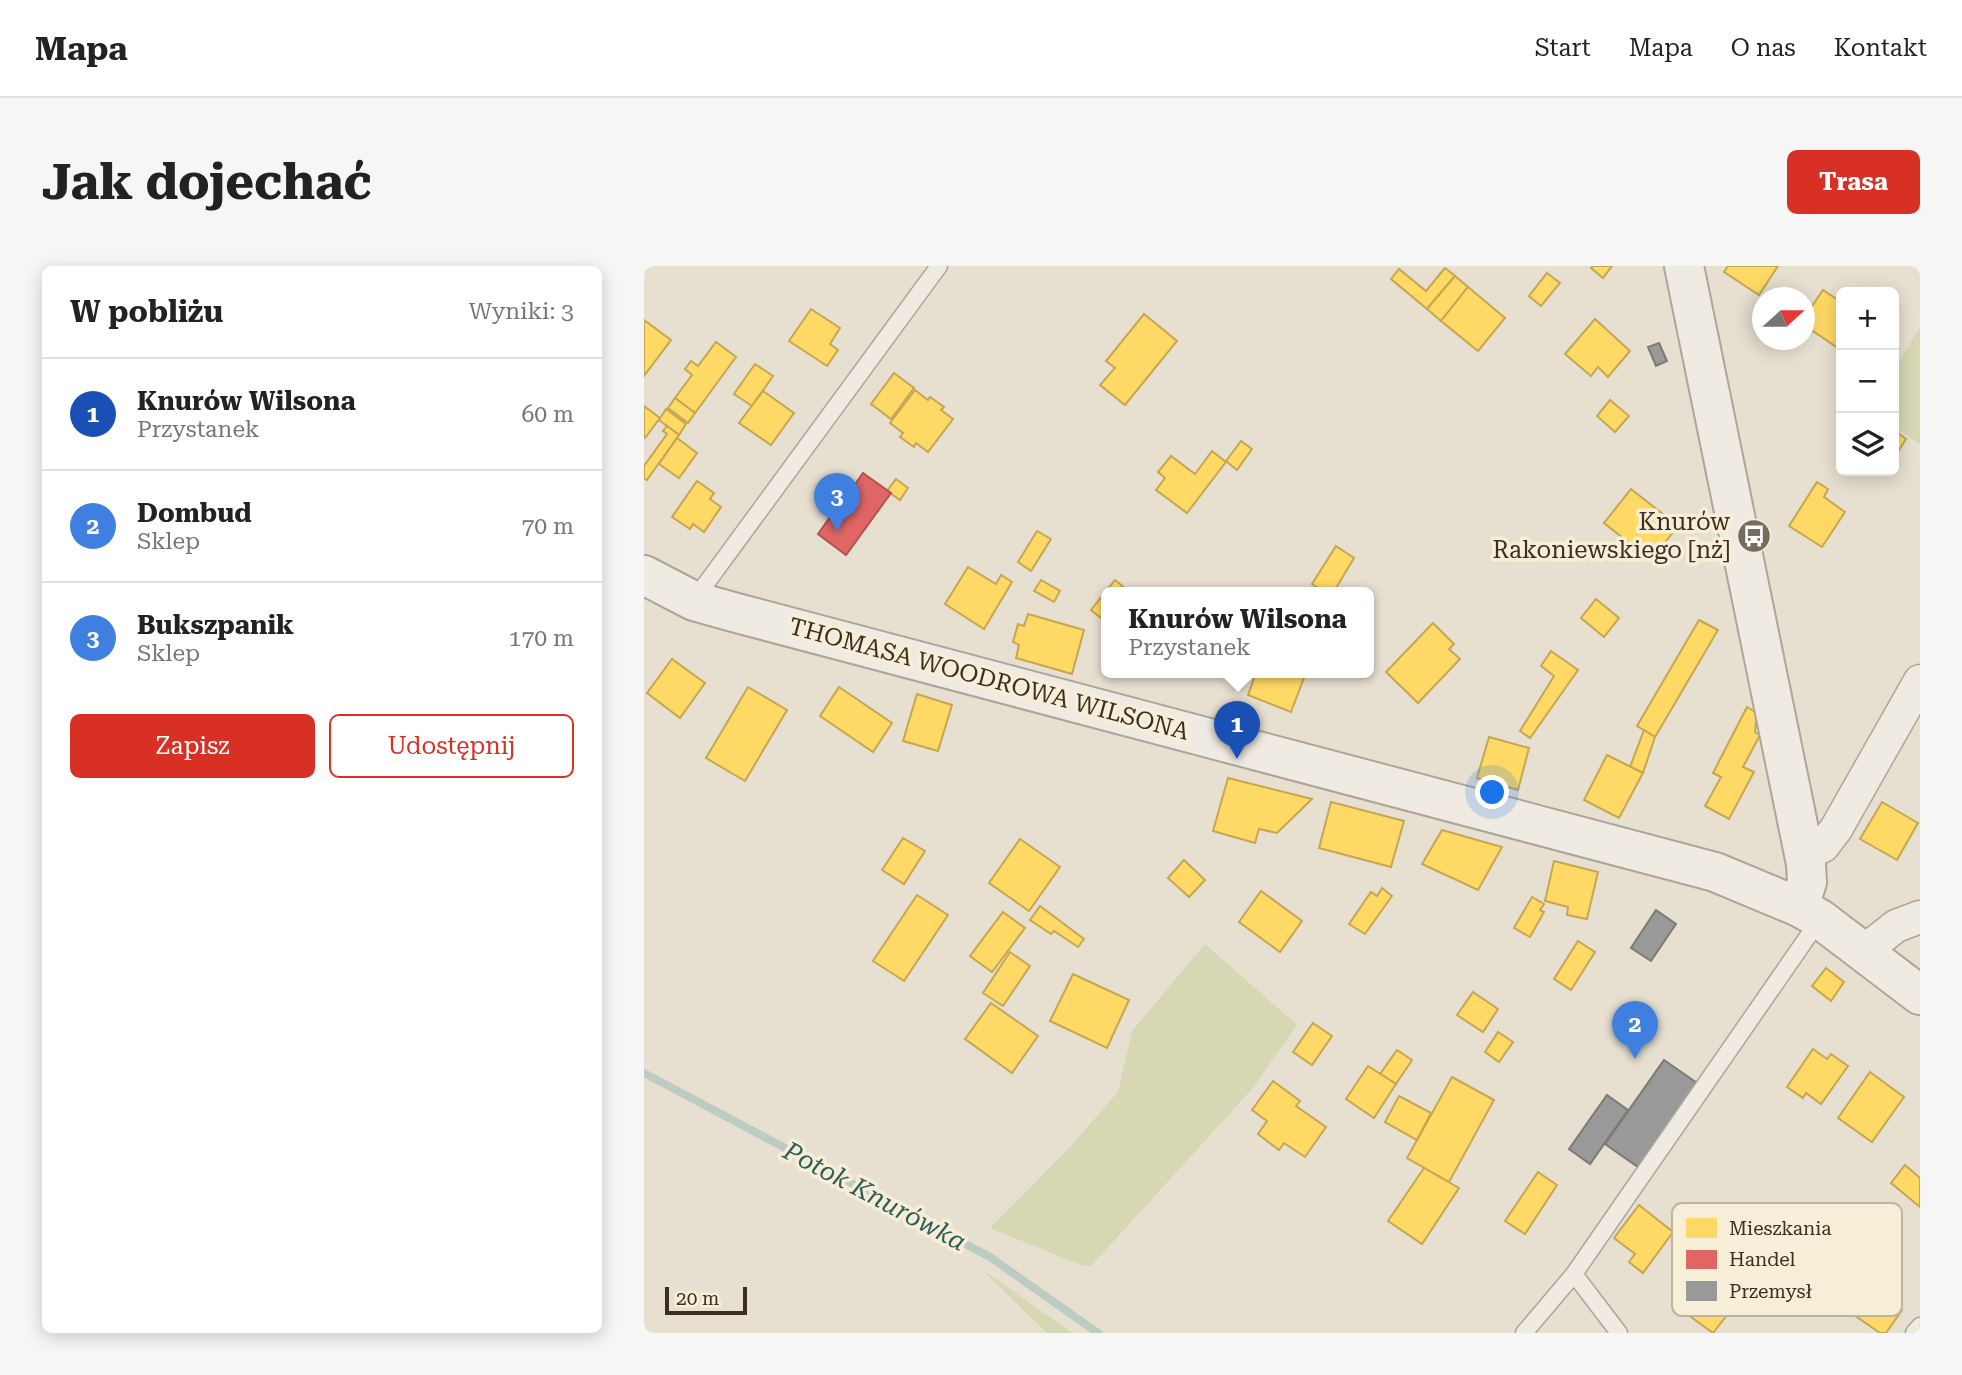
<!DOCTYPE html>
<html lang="pl">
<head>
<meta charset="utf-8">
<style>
	:root { --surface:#fff; --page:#f6f6f6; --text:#222; --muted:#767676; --line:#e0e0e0; --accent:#d93025 }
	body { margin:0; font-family:"Roboto Serif",serif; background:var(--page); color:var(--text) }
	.controls { position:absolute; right:21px; top:21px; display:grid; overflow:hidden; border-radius:10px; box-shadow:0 4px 18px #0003 }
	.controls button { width:63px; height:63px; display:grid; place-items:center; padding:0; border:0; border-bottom:2px solid var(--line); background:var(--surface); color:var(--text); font:35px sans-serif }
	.compass { position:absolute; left:1108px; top:21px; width:63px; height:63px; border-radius:50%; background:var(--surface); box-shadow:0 4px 18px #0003; rotate:69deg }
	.scale { position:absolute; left:21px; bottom:18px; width:82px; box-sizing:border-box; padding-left:7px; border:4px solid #3d2e20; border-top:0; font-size:19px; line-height:24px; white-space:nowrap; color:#3d2e20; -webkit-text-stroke:5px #f7eed8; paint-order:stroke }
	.you { position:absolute; left:849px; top:527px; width:24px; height:24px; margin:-18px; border:5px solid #fff; border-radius:50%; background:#1a73e8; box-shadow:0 0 0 10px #1a73e833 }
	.badge { display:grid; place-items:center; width:46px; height:46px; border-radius:50%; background:var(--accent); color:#fff; font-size:23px; font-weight:700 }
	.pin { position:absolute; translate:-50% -58px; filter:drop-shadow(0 2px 4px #0008) }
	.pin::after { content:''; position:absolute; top:37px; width:24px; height:21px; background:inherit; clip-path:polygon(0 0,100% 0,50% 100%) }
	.popup { position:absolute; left:457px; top:321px; width:273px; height:91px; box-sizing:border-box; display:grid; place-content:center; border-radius:10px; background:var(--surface); filter:drop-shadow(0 2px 5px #0005); font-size:23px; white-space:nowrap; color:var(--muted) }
	.popup b { font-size:26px; color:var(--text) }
	.popup::after { content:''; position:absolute; left:50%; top:100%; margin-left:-14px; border:14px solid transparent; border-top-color:var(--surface) }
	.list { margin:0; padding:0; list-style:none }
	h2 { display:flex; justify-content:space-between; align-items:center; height:91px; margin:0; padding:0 28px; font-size:30px }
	h2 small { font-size:23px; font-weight:400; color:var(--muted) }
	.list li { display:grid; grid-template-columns:46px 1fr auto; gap:21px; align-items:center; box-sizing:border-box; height:112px; padding:0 28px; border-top:2px solid var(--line) }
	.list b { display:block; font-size:26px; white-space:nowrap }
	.list p { margin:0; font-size:23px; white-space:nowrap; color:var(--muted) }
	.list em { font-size:23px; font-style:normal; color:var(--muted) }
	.actions { display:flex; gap:14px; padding:21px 28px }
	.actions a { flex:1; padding:16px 0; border:2px solid var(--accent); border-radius:10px; text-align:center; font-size:24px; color:var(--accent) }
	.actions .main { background:var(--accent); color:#fff }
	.icon { flex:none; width:38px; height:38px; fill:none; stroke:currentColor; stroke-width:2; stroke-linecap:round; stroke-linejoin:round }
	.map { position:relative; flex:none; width:1276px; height:1067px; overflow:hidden; border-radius:10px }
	header { display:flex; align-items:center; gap:42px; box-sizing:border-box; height:98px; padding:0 35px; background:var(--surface); border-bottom:2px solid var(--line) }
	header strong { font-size:33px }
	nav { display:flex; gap:38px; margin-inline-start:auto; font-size:24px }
	.intro { display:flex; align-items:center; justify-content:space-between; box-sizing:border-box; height:168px; padding:0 42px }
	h1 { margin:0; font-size:49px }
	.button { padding:18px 32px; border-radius:10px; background:var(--accent); color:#fff; font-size:24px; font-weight:700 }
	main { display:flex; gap:42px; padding:0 42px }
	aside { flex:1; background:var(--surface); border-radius:10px; box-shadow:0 4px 18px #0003 }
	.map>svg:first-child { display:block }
	.green { fill:#d6d7b3 }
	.homes { fill:#ffd966; stroke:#c5a651; stroke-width:2 }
	.shops { fill:#e06666; stroke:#af5551; stroke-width:2 }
	.industry { fill:#999; stroke:#7d7975; stroke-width:2 }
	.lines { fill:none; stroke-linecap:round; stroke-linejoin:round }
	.stream { stroke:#bcccc2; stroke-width:8 }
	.service-casing { stroke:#ada599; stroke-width:19 }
	.minor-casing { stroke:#ada599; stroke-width:35 }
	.tertiary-casing { stroke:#ada599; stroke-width:42 }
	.service { stroke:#efebe3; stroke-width:16 }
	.minor { stroke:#efebe3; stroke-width:32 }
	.tertiary { stroke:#efebe3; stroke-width:38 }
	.labels { text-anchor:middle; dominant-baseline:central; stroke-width:7; stroke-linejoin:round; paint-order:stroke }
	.poi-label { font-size:24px; fill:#3d2e20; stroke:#f7eed8; text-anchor:end }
	.street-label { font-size:24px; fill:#3d2e20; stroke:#f7eed8 }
	.water-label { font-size:26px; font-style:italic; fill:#2f5d5a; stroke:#f7eed8 }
	.key { fill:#f7eed8; stroke:#bfb4a1; stroke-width:2 }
	.key-label { font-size:19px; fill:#3d2e20 }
</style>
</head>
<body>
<header>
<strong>Mapa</strong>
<nav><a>Start</a><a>Mapa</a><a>O nas</a><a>Kontakt</a></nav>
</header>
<div class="intro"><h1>Jak dojechać</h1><a class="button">Trasa</a></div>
<main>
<aside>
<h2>W pobliżu<small>Wyniki: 3</small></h2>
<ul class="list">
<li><span class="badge" style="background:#1a4fb4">1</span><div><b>Knurów Wilsona</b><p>Przystanek</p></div><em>60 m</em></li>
<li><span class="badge" style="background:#3f7fe0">2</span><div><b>Dombud</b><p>Sklep</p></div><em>70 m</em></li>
<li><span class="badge" style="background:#3f7fe0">3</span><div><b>Bukszpanik</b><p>Sklep</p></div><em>170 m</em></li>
</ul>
<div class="actions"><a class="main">Zapisz</a><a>Udostępnij</a></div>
</aside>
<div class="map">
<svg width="1276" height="1067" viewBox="0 0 1276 1067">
	<rect width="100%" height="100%" fill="#e7e0d1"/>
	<!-- green -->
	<g class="green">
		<path d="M1276 61V178L1250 161V104Z"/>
		<path d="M561 678 653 759 608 823 447 1000 437 999 346 962 425 882 474 826 488 765Z"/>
		<path d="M336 1002 429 1067H403Z"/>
	</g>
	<!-- homes -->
	<g class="homes">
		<path d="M949 0H968L959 12 947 2Z"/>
		<path d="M1084 0H1134L1115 29 1080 6Z"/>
		<path d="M801 2 811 10 783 43 747 13 755 3 782 25Z"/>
		<path d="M903 7 916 17 897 40 885 30Z"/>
		<path d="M811 10 824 21 797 55 783 43Z"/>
		<path d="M824 21 861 52 834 85 797 55Z"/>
		<path d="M1179 24 1197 36V84L1160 59V52Z"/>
		<path d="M167 43 196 62 186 78 194 84 183 100 145 75Z"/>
		<path d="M500 48 533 75 481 139 456 119 471 102 462 95Z"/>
		<path d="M951 53 986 85 964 111 954 101 947 110 921 88Z"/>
		<path d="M0 54 27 74 0 110Z"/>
		<path d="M72 76 92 91 51 147 31 132 48 109 41 103 47 95 54 100Z"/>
		<path d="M111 98 129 110 108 140 90 128Z"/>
		<path d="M250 107 270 122 247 153 227 138Z"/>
		<path d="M271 124 284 134 286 131 300 141 297 144 309 153 284 186 272 177 270 181 256 171 259 167 246 157Z"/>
		<path d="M119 125 150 147 127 179 95 157Z"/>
		<path d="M31 132 51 147 44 157 24 142Z"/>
		<path d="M966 134 985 150 971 166 953 150Z"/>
		<path d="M0 140 16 152 1 172 0 171Z"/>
		<path d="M22 143 42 158 35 169 15 154Z"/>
		<path d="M23 160 35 169 3 214 0 212V200L23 168 19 165Z"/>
		<path d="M1250 164 1262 173 1250 192Z"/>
		<path d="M33 172 53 187 35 212 15 198Z"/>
		<path d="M597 175 608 183 593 204 582 195Z"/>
		<path d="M568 185 582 196 543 247 512 224 521 212 514 206 527 190 551 208Z"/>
		<path d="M252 213 264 222 256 234 243 225Z"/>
		<path d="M53 215 70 227 66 233 77 241 60 266 49 258 46 263 28 251Z"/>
		<path d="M1173 216 1184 223 1180 231 1201 246 1178 281 1145 260Z"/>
		<path d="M987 223 1034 260 1007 294 960 257Z"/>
		<path d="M393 265 407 273 387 305 374 296Z"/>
		<path d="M692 280 710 292 689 327H682L668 318Z"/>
		<path d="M324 301 352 318 357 309 368 316 340 363 301 338Z"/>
		<path d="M397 314 416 325 410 336 390 325Z"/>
		<path d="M471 314 487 327H462V356L447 344Z"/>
		<path d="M952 333 975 352 960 371 937 352Z"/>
		<path d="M384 348 440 364 428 408 372 392 375 379 369 376 374 358 380 360Z"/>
		<path d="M1055 354 1074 364 1011 471 993 460Z"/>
		<path d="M789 357 810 378 805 383 816 393 774 437 742 406Z"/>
		<path d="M907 385 934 404 886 472 876 465 910 410 897 400Z"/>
		<path d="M28 393 61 417 36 452 3 427Z"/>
		<path d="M612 407H655L661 409 647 446 604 429Z"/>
		<path d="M104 421 143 444 101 515 62 492Z"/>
		<path d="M195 421 248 457 229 486 176 450Z"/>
		<path d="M273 428 308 439 294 485 259 475Z"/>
		<path d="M1103 441 1113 447 1111 466 1116 469 1099 501 1110 506 1085 553 1061 540 1077 511 1069 507Z"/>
		<path d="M1000 464 1011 471 999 507 986 501Z"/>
		<path d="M845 471 885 482 874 524 833 512Z"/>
		<path d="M963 489 999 507 975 552 940 534Z"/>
		<path d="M584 512 668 533 633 567 615 563 611 577 569 565Z"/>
		<path d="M687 536 760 555 747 601 675 582Z"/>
		<path d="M1238 536 1274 557 1253 594 1216 573Z"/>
		<path d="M798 564 858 581 834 624 778 598Z"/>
		<path d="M259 572 281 585 260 618 238 604Z"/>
		<path d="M376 573 416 601 385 645 345 617Z"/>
		<path d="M540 594 561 614 545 631 524 612Z"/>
		<path d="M910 595 954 606 943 653 923 649 924 641 901 635Z"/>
		<path d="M738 622 748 630 721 668 705 658 727 626 733 630Z"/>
		<path d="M617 625 658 655 636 686 595 656Z"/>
		<path d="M273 629 304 649 260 715 229 695Z"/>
		<path d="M888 631 900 638 896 644 900 646 886 671 870 662Z"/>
		<path d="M396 640 440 673 434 681 410 665 407 668 386 654Z"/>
		<path d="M359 646 381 662 348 706 326 690Z"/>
		<path d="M934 675 951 686 927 724 910 713Z"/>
		<path d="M366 686 386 700 359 740 339 727Z"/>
		<path d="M1182 702 1200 716 1187 735 1168 720Z"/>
		<path d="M429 708 485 734 463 782 406 755Z"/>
		<path d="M829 726 854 743 839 766 813 749Z"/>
		<path d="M347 737 394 770 368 807 321 773Z"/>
		<path d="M669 757 688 770 668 799 649 786Z"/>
		<path d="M854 766 869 776 855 796 841 786Z"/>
		<path d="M1169 783 1183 793 1187 788 1204 800 1177 838 1162 827 1159 832 1143 821Z"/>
		<path d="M753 784 768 794 752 818 736 808Z"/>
		<path d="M724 800 752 818 730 852 702 833Z"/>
		<path d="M1226 806 1260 831 1228 876 1194 852Z"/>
		<path d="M808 811 850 834 805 916 763 892Z"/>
		<path d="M629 815 656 835 652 840 682 861 661 891 640 877 635 884 614 868 623 855 608 844Z"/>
		<path d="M755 830 787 847 773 874 741 856Z"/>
		<path d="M1261 899 1276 912V941L1247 917Z"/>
		<path d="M780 902 815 922 778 978 744 955Z"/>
		<path d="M894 906 913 919 881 968 861 955Z"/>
		<path d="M995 939 1029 966 999 1007 985 996 991 988 970 972Z"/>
		<path d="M1077 1003 1097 1018 1084 1036 1090 1040 1069 1067 1036 1043 1057 1015 1065 1022Z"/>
		<path d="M1228 1023 1258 1044 1242 1067H1236L1210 1049Z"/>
	</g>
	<!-- shops -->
	<path class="shops" d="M219 207 247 227 202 289 174 268 194 240 188 235 197 222 205 227Z"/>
	<!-- industry -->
	<g class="industry">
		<path d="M1015 77 1023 95 1012 100 1004 81Z"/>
		<path d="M1012 644 1032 658 1007 695 987 682Z"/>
		<path d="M1020 794 1053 817 994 901 961 878Z"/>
		<path d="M963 829 984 844 946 898 925 883Z"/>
	</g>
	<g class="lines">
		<!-- stream -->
		<path class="stream" d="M0 807 346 991 454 1067"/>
		<!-- service casing -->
		<g class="service-casing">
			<g id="service">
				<path d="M50 334 295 0"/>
				<path d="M930 1008 975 1067"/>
				<path d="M880 1067 930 1008 1176 653"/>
				<path d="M1270 1067 1276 1060"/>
			</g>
		</g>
		<!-- minor casing -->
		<g class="minor-casing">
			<g id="minor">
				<path d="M1160 588 1179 580 1192 563 1276 415"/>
				<path d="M1219 686 1252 660 1276 651"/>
			</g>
		</g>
		<!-- tertiary casing -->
		<g class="tertiary-casing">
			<g id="tertiary">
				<path d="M1040 0 1162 598 1163 616 1155 641"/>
				<path d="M0 309 50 335 89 346 1071 606 1155 641 1176 653 1276 729"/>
			</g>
		</g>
		<!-- service -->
		<use href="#service" class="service"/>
		<!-- minor -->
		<use href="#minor" class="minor"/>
		<!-- tertiary -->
		<use href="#tertiary" class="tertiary"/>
	</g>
	<!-- icons -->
	<defs>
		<g id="bus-disc" transform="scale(1.75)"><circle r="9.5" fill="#786c5e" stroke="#f7eed8"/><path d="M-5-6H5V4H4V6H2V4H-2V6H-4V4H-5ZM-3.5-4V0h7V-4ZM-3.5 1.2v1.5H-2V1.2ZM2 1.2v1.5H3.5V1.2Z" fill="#fff"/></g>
	</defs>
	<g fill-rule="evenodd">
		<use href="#bus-disc" x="1110" y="270"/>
	</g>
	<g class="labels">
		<!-- poi labels -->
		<g class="poi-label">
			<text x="1086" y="256">Knurów<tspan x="1086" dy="28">Rakoniewskiego [nż]</tspan></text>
		</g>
		<!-- street labels -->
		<g class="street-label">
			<text transform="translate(345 413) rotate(15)">THOMASA WOODROWA WILSONA</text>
		</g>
		<!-- water labels -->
		<g class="water-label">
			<text transform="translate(231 930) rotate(28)">Potok Knurówka</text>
		</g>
	</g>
	<!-- legend -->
	<rect x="1028" y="937" width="230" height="113" rx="10" class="key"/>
	<rect x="1042" y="952" width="31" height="20" fill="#ffd966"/>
	<rect x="1042" y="984" width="31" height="19" fill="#e06666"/>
	<rect x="1042" y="1015" width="31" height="20" fill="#999"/>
	<g class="key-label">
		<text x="1085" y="969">Mieszkania</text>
		<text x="1085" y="1000">Handel</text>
		<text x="1085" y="1032">Przemysł</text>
	</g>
</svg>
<div class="controls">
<button>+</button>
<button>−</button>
<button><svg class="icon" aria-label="layers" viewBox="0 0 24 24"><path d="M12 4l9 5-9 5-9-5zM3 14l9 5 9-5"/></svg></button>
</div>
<svg class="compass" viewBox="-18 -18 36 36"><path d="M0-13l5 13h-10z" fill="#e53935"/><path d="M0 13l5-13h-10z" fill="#767676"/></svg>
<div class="scale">20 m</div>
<div class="you"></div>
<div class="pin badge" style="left:593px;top:493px;background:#1a4fb4">1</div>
<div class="popup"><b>Knurów Wilsona</b>Przystanek</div>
<div class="pin badge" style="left:991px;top:793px;background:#3f7fe0">2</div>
<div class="pin badge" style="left:193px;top:265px;background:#3f7fe0">3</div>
</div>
</main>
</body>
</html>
